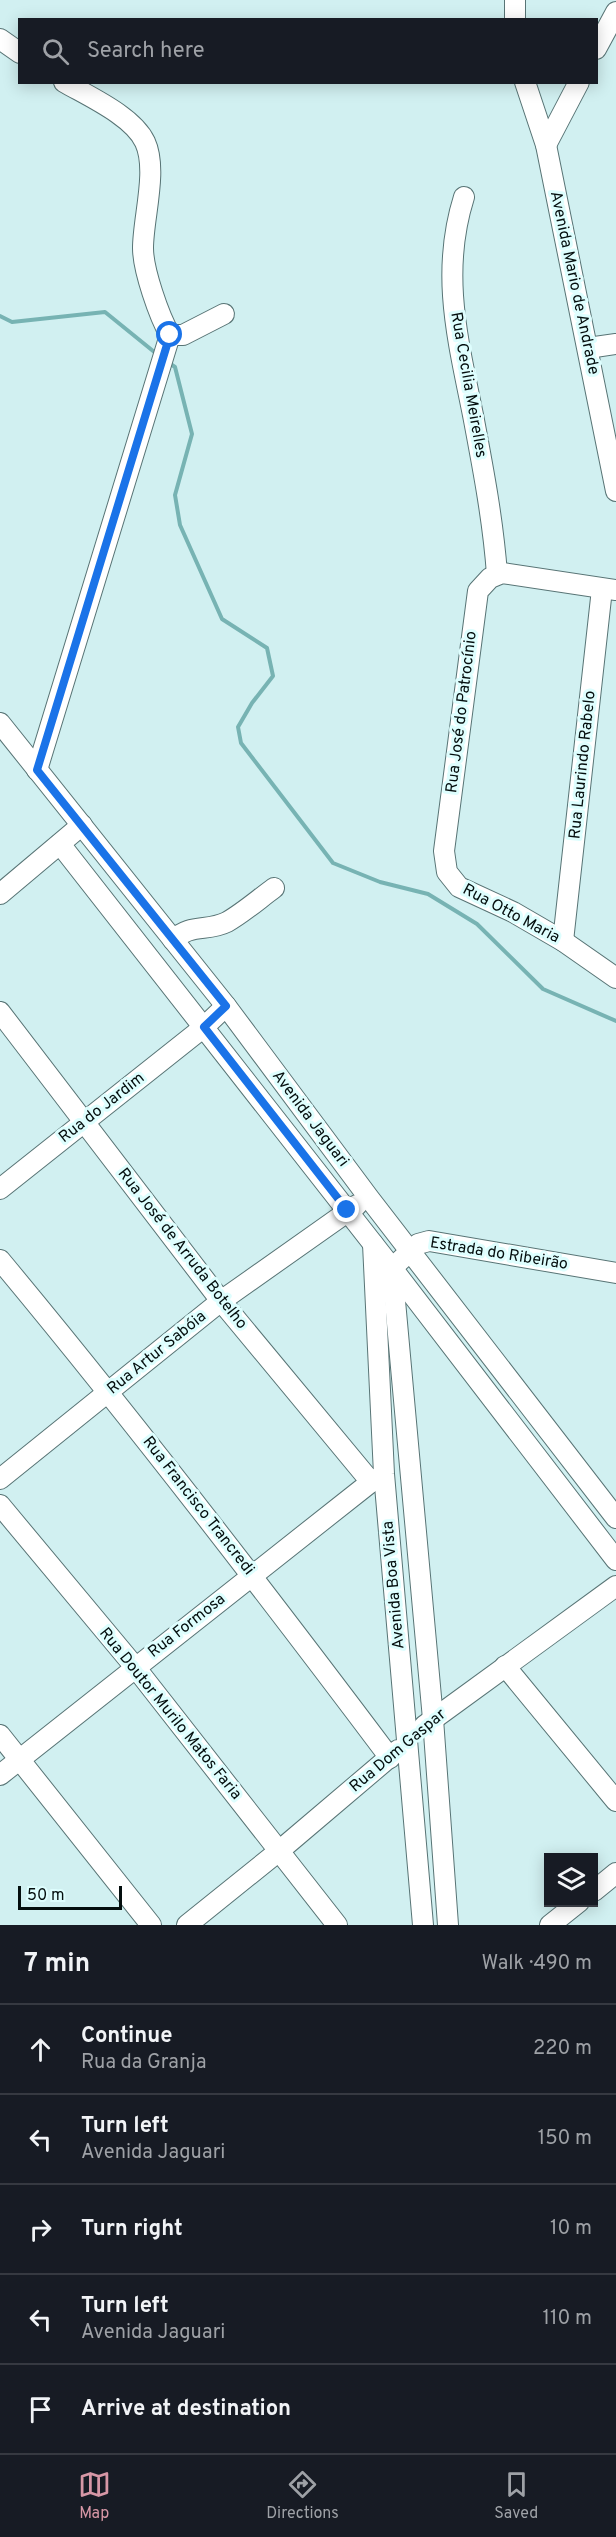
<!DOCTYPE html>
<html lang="en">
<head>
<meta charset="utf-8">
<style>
	:root { --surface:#171b24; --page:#242831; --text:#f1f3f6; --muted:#9ea1a6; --line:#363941; --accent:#d797a6 }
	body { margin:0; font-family:Overpass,sans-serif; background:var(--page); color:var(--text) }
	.controls { position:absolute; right:18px; bottom:18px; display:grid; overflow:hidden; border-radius:0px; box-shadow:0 3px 15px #0003 }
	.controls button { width:54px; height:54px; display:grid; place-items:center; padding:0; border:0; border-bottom:2px solid var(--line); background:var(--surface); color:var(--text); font:30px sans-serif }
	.scale { position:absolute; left:18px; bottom:15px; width:104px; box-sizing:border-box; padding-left:6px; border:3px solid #040e0e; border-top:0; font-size:16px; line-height:21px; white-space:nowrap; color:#040e0e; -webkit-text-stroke:4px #defefe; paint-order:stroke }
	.stop { position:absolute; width:18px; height:18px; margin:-14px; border:4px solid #1a73e8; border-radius:50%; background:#fff }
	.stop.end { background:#1a73e8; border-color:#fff; box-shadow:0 2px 6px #0008 }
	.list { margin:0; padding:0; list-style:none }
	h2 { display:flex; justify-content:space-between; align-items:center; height:78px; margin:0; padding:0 24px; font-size:26px }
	h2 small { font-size:20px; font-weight:400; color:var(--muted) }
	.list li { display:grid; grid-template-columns:39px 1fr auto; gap:18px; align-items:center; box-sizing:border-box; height:90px; padding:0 24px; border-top:2px solid var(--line) }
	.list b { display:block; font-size:22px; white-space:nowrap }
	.list p { margin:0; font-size:20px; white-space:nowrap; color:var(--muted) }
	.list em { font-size:20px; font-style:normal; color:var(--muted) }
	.icon { flex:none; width:33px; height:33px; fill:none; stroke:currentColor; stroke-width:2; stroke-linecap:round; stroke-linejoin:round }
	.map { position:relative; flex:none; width:616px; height:1925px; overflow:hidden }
	.search { position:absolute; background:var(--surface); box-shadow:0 3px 15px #0003; left:18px; right:18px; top:18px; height:66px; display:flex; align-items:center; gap:15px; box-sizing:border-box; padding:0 21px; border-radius:0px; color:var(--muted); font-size:22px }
	.sheet { height:528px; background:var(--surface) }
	nav { display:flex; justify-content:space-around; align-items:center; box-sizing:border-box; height:84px; border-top:2px solid var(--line); background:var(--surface); font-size:16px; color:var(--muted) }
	nav a { display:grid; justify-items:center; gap:3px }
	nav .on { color:var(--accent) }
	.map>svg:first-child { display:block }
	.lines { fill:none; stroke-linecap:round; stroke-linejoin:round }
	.stream { stroke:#77b3b3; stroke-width:4 }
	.minor-casing { stroke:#587475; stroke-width:22 }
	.minor { stroke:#fff; stroke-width:20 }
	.route { stroke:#1a73e8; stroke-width:8 }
	.labels { text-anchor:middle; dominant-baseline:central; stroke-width:6; stroke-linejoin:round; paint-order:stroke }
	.street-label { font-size:16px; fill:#040e0e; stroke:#defefe }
</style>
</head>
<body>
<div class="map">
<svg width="616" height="1925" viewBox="0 0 616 1925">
	<rect width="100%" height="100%" fill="#d1f0f1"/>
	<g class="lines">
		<!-- stream -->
		<g class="stream">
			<path d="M0 316 12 322 105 312 158 355"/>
			<path d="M169 363 175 367 192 434 175 495 180 525 222 619 267 648 273 676 252 703 238 727 241 743 333 863 380 882 428 894 477 924 543 989 616 1021"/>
		</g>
		<!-- minor casing -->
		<g class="minor-casing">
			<g id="minor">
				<path d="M515 20V0"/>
				<path d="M0 39 20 53"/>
				<path d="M596 49 616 12"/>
				<path d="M525 82 546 145 616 491"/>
				<path d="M546 145 579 82"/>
				<path d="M464 197C440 273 458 340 473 415 483 468 493 520 497 574"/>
				<path d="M170 335H183L224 314"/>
				<path d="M588 348 616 344"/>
				<path d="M616 590 502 573 490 578 478 591 444 851 447 872 459 887 513 912 563 941 616 978"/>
				<path d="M0 723 226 1006 369 1198 616 1518"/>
				<path d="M37 770 170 335C159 316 143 270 143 248 143 218 158 170 145 142 133 116 88 96 64 82"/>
				<path d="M60 844 392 1268 616 1560"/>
				<path d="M0 894 82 825"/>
				<path d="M173 940C191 923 207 932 227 922 243 913 259 899 274 888"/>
				<path d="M563 941 602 589"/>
				<path d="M0 1012 221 1301 371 1482"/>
				<path d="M0 1189 204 1027 226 1006"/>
				<path d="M373 1244 384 1474 423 1925"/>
				<path d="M0 1260C135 1422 263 1589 390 1758"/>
				<path d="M0 1479 221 1301 357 1205"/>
				<path d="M0 1505 135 1667 337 1925"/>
				<path d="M505 1666 616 1801"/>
				<path d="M424 1726 616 1586"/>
				<path d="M0 1735 151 1925"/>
				<path d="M0 1775 371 1482 382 1476"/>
				<path d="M594 1891 616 1873"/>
				<path d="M187 1925 279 1851 398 1750"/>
				<path d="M448 1925 433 1719 392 1268 418 1244 429 1241 616 1273"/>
				<path d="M550 1925 579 1902"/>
			</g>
		</g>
		<!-- minor -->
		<use href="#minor" class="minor"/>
	</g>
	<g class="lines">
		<!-- route -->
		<path class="route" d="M170 335 37 770 226 1006 204 1027 347 1210"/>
	</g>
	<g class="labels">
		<!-- street labels -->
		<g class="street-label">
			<text transform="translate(574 283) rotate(78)">Avenida Mario de Andrade</text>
			<text transform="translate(468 385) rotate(80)">Rua Cecilia Meirelles</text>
			<text transform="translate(462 712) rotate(-83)">Rua José do Patrocínio</text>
			<text transform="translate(583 765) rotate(-84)">Rua Laurindo Rabelo</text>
			<text transform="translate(511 914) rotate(28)">Rua Otto Maria</text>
			<text transform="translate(102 1108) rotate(-38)">Rua do Jardim</text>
			<text transform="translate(310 1119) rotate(53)">Avenida Jaguari</text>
			<text transform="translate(182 1249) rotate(52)">Rua José de Arruda Botelho</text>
			<text transform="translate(499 1254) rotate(9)">Estrada do Ribeirão</text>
			<text transform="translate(157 1353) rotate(-39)">Rua Artur Sabóia</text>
			<text transform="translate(198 1506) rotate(52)">Rua Francisco Trancredi</text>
			<text transform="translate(394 1585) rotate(-95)">Avenida Boa Vista</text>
			<text transform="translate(187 1626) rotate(-38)">Rua Formosa</text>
			<text transform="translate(170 1714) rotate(51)">Rua Doutor Murilo Matos Faria</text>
			<text transform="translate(398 1751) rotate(-40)">Rua Dom Gaspar</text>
		</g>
	</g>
</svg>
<div class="controls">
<button><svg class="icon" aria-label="layers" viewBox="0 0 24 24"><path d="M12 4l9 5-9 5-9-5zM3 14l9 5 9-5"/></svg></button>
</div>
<div class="scale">50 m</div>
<div class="stop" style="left:170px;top:335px"></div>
<div class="stop end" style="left:347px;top:1210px"></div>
<div class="search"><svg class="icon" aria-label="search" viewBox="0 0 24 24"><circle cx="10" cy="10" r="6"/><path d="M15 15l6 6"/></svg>Search here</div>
</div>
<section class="sheet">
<h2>7 min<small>Walk · 490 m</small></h2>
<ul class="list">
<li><svg class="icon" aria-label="ahead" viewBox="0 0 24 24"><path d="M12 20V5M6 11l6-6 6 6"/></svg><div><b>Continue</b><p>Rua da Granja</p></div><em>220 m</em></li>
<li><svg class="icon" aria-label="left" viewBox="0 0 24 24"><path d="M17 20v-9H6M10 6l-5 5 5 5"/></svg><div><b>Turn left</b><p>Avenida Jaguari</p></div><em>150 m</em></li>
<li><svg class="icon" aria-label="right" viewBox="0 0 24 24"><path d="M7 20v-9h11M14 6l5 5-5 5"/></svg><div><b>Turn right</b></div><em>10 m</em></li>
<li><svg class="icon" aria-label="left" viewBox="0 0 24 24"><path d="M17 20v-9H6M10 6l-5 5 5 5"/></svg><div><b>Turn left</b><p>Avenida Jaguari</p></div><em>110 m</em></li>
<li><svg class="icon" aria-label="arrive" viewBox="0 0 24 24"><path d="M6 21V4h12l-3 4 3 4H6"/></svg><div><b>Arrive at destination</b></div></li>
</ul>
</section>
<nav>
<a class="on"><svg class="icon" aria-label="map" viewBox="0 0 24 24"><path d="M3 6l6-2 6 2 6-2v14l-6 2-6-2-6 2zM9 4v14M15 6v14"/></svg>Map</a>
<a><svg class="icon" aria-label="directions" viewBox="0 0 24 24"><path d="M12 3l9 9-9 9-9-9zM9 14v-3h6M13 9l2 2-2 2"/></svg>Directions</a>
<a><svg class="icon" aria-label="saved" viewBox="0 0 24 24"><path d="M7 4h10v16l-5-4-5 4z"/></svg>Saved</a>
</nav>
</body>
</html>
